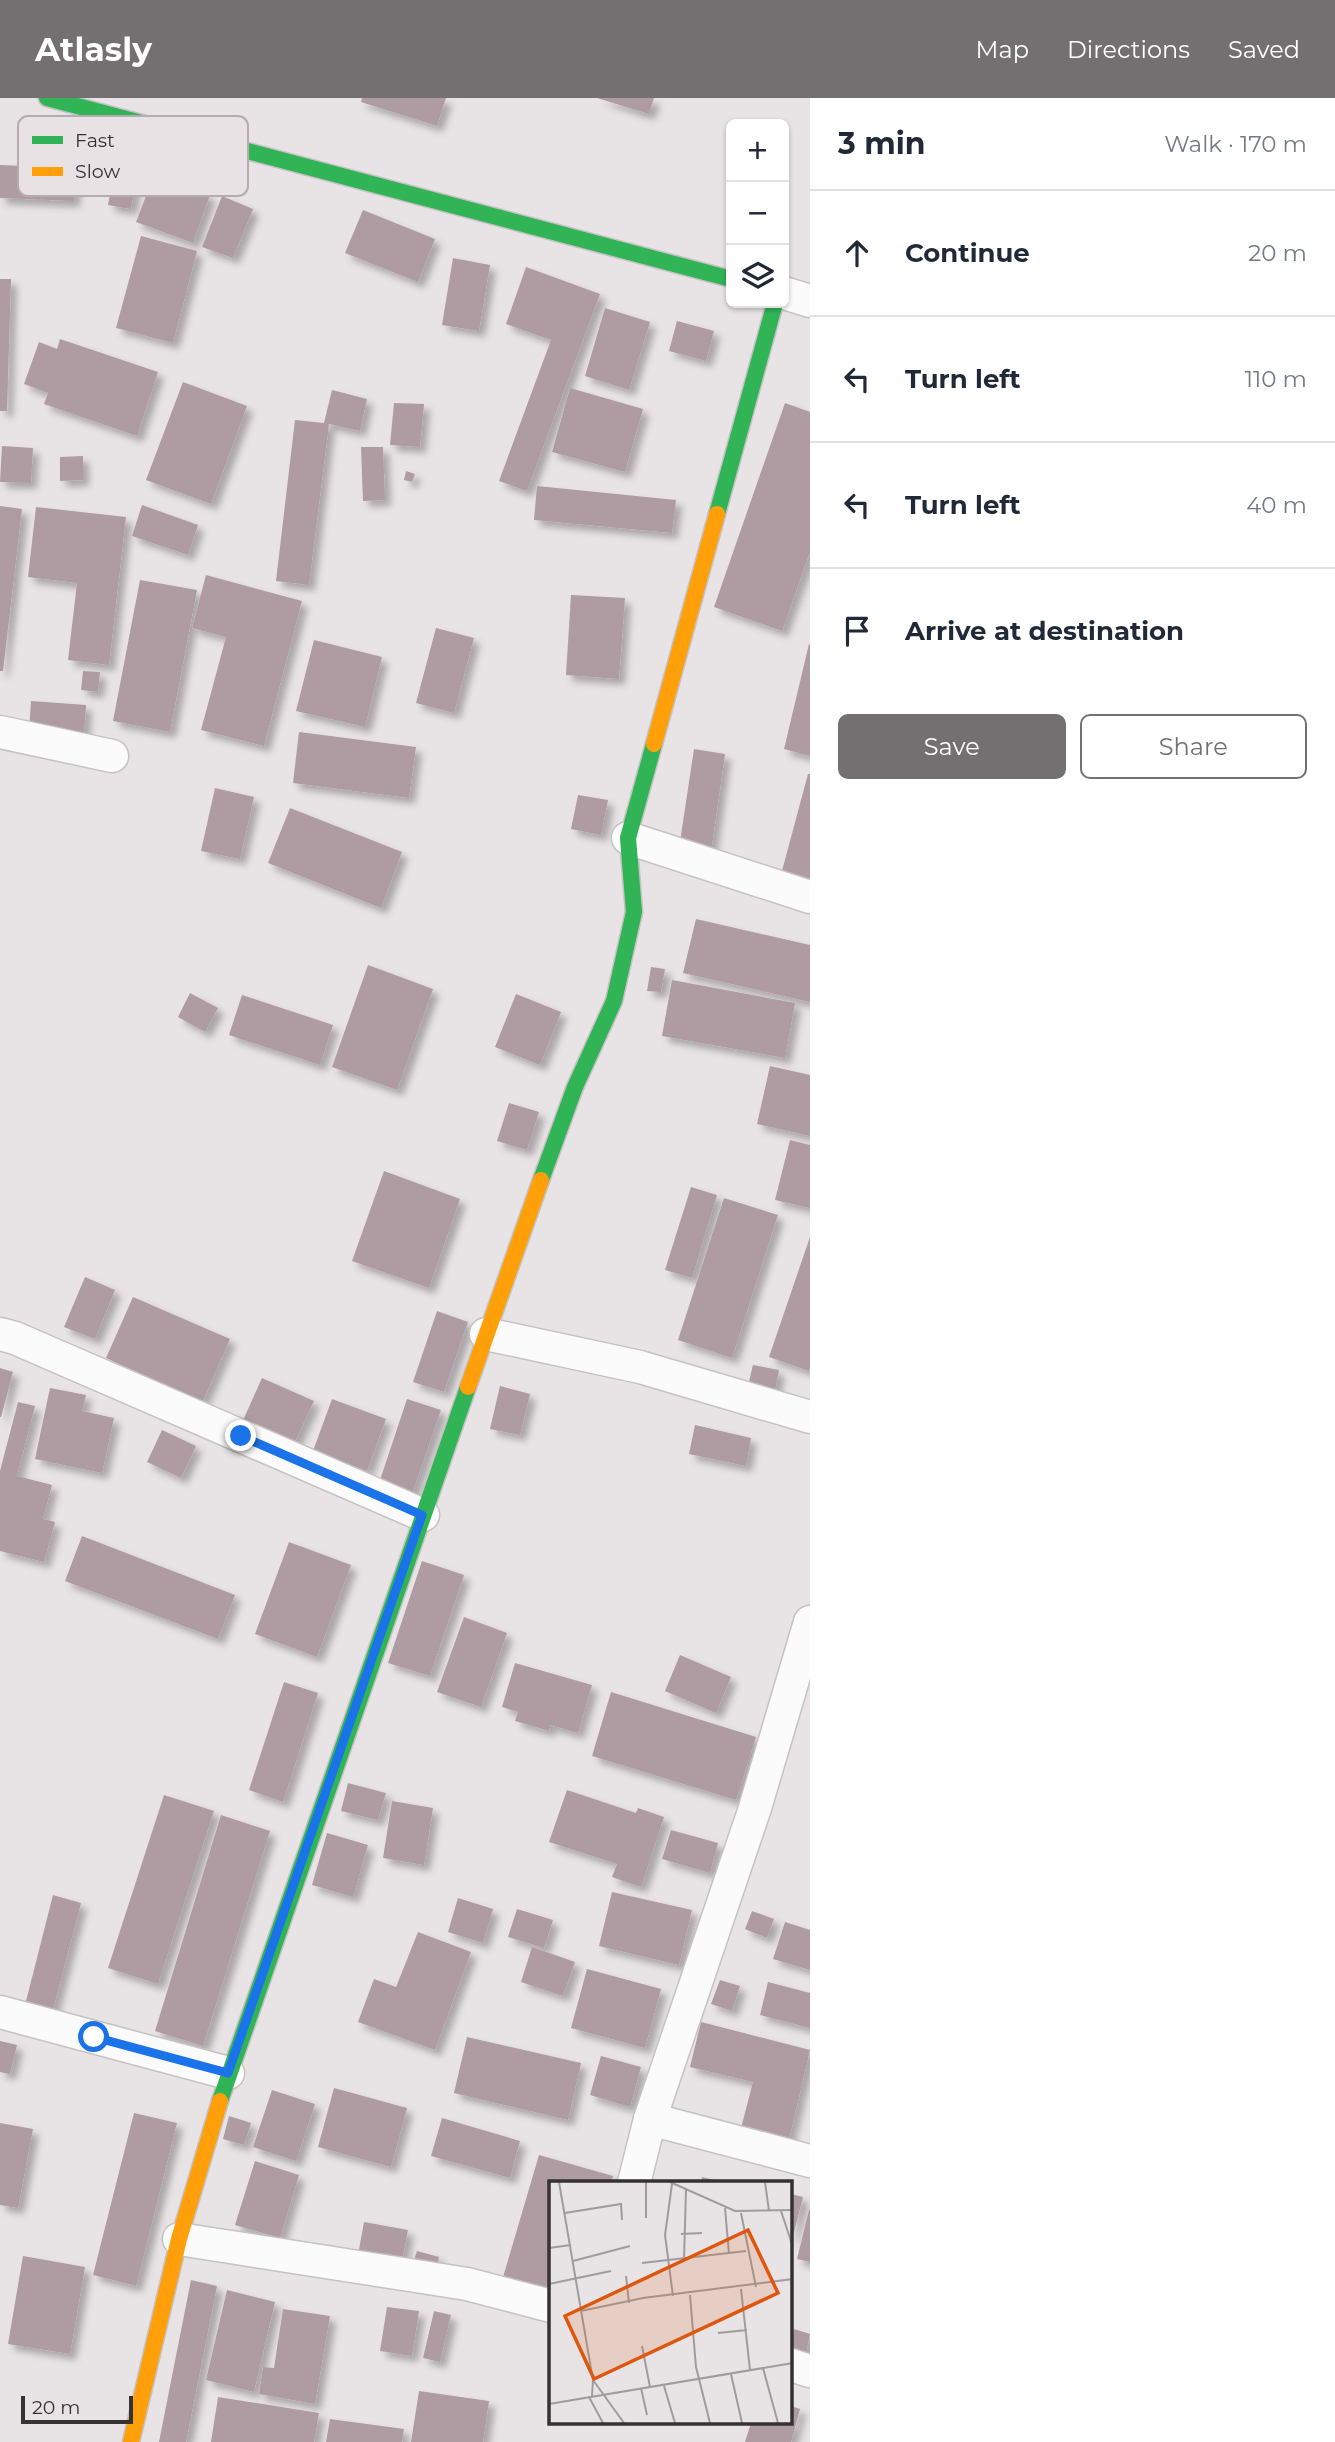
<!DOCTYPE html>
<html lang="en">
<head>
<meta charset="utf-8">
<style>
	:root { --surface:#fff; --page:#f6f6f7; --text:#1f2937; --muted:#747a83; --line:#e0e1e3; --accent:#747071 }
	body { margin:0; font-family:Montserrat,sans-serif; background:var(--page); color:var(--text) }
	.controls { position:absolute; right:21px; top:21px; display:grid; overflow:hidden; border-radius:10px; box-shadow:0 2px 5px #0004 }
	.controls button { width:63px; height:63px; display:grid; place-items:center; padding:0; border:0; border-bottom:2px solid var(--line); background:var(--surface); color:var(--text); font:35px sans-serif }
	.scale { position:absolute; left:21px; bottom:18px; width:112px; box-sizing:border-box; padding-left:7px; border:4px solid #353233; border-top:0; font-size:19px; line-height:24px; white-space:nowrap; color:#353233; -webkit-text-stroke:5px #e9e2e4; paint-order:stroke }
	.stop { position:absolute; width:21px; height:21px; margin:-16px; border:5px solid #1a73e8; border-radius:50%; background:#fff }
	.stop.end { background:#1a73e8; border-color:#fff; box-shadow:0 2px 7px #0008 }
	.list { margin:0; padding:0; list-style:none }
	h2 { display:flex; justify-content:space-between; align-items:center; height:91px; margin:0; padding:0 28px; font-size:30px }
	h2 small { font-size:23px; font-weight:400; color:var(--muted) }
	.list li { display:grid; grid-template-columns:46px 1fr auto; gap:21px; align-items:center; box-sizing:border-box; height:126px; padding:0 28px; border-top:2px solid var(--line) }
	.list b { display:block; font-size:26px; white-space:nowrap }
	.list em { font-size:23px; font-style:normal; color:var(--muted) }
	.actions { display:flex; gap:14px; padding:21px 28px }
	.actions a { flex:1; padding:16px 0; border:2px solid var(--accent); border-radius:10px; text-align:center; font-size:24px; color:var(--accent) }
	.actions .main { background:var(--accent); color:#fff }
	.icon { flex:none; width:38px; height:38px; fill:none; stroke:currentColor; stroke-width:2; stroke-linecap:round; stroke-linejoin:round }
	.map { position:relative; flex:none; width:810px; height:2344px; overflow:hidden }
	header { display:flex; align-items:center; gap:42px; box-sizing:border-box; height:98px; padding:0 35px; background:var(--accent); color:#fff }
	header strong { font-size:33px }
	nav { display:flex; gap:38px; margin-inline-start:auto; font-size:24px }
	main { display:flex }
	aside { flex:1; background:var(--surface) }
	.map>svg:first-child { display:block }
	.building { fill:#ae9ca2; filter:url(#shadow) }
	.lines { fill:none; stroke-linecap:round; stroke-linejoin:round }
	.street-casing { stroke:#c5c2c3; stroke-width:35 }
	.fast-casing { stroke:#c5c2c3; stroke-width:19 }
	.slow-casing { stroke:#c5c2c3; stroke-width:19 }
	.street { stroke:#fcfbfb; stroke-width:32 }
	.fast { stroke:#30b455; stroke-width:16 }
	.slow { stroke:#ff9f0a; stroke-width:16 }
	.route { stroke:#1a73e8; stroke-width:9 }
	.inset-road { fill:none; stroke:#a09c9e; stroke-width:2 }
	.view { fill:#df570e; fill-opacity:0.15; stroke:#df570e; stroke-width:3.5 }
	.inset-edge { fill:none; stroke:#353233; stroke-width:3.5 }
	.key { fill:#e9e2e4; stroke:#b3adaf; stroke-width:2 }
	.key-label { font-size:19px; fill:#353233 }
</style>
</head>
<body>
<header>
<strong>Atlasly</strong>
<nav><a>Map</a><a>Directions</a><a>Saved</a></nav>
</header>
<main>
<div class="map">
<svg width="810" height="2344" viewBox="0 0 810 2344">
	<defs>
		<filter id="shadow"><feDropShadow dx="6" dy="6" stdDeviation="3.5" flood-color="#0004"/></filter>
	</defs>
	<rect width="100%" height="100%" fill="#e8e3e5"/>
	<!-- building -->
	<g class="building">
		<path d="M362 0H446L437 28 361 4Z"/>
		<path d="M597 0H654L649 16Z"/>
		<path d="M0 67 76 70 74 103 0 100Z"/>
		<path d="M115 70 138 74 131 111 108 107Z"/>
		<path d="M154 77 210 97 193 145 136 124Z"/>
		<path d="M222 98 253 111 233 160 202 149Z"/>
		<path d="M363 112 435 141 418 184 345 155Z"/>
		<path d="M141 138 197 153 173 245 116 230Z"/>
		<path d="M453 160 490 167 479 233 442 227Z"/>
		<path d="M526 169 600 196 527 393 499 383 551 242 506 226Z"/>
		<path d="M0 181H11L7 313H0Z"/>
		<path d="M605 210 650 224 629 292 585 278Z"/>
		<path d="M677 223 714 233 706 263 669 253Z"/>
		<path d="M60 241 158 274 137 338 44 306 48 295 24 286 39 244 57 251Z"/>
		<path d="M183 284 247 308 211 406 146 382Z"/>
		<path d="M570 290 643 311 625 374 552 354Z"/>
		<path d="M332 292 367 301 360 333 329 326 309 487 276 483 295 322 324 325Z"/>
		<path d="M394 305 424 306 420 349 390 347Z"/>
		<path d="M785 305 810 314V454L782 533 714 509Z"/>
		<path d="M2 348 33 350 31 385 0 384Z"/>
		<path d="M361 349H383L385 402 363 403Z"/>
		<path d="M83 358V382L60 383V359Z"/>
		<path d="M406 373 415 376 412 384 404 382Z"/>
		<path d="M537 388 676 402 672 435 534 422Z"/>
		<path d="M142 407 198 427 188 457 132 438Z"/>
		<path d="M0 408 22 411 3 573H0Z"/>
		<path d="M36 409 126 419 109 567 68 562 77 485 28 479Z"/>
		<path d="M206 477 302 503 264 648 201 632 226 539 192 530Z"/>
		<path d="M140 482 197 492 170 634 113 623Z"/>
		<path d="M571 497 625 500 619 581 566 577Z"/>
		<path d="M436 530 474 540 454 615 416 605Z"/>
		<path d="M314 542 382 559 365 629 296 613Z"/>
		<path d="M809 546 810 547V658L784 651Z"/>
		<path d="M83 573 100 574 98 594 81 592Z"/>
		<path d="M31 603 86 607 84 638 29 635Z"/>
		<path d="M299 634 416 649 409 700 293 685Z"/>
		<path d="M694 651 725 656 710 761 678 757Z"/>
		<path d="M808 676H810V793L779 784Z"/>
		<path d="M215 690 254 699 240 761 201 753Z"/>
		<path d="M578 697 608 702 601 737 571 731Z"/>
		<path d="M290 710 402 754 381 810 268 765Z"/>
		<path d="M696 821 810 847V904L683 875Z"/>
		<path d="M368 867 433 891 397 992 332 969Z"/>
		<path d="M651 869 665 871 661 894 647 893Z"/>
		<path d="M672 882 795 905 785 960 662 938Z"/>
		<path d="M190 895 218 910 205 934 178 919Z"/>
		<path d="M516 896 561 914 540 967 495 949Z"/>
		<path d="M242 897 333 927 320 967 229 937Z"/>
		<path d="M770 968 810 977V1038L757 1026Z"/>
		<path d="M509 1005 539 1014 527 1052 497 1043Z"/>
		<path d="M790 1042 810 1047V1110L775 1102Z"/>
		<path d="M384 1073 460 1101 429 1190 352 1163Z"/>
		<path d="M691 1089 717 1097 692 1180 665 1172Z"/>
		<path d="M724 1100 778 1117 732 1260 678 1242Z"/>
		<path d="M810 1139V1269L809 1273 769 1259Z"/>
		<path d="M85 1179 115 1192 95 1241 64 1229Z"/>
		<path d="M133 1199 230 1241 203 1303 106 1260Z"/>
		<path d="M437 1213 468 1224 444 1294 413 1284Z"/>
		<path d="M753 1267 779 1272 774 1298 747 1292Z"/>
		<path d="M0 1270 13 1274 1 1319H0Z"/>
		<path d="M262 1280 314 1303 291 1352 240 1329Z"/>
		<path d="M500 1288 530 1296 520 1337 490 1331Z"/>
		<path d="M50 1290 86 1297 82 1313 114 1320 102 1375 35 1361Z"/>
		<path d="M332 1301 386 1321 367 1373 313 1353Z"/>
		<path d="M407 1301 441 1312 410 1402 377 1391Z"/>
		<path d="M18 1304 35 1308 17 1378 52 1387 43 1421 55 1424 44 1464 0 1453V1373Z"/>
		<path d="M695 1327 751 1340 746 1368 689 1356Z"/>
		<path d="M162 1332 196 1348 181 1380 147 1364Z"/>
		<path d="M82 1438 235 1497 218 1541 65 1483Z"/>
		<path d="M289 1444 351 1467 317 1559 255 1536Z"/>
		<path d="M422 1463 464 1477 430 1578 388 1565Z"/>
		<path d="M464 1519 507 1535 481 1609 437 1594Z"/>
		<path d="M680 1557 731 1579 716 1615 665 1593Z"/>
		<path d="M515 1565 592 1587 578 1635 550 1627 549 1633 515 1623 518 1614 502 1609Z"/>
		<path d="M284 1584 318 1595 283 1704 249 1692Z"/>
		<path d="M611 1594 756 1639 736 1702 592 1658Z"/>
		<path d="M348 1685 386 1695 378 1722 341 1713Z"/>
		<path d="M567 1692 636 1715 638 1710 664 1719 641 1789 612 1779 617 1766 549 1744Z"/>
		<path d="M164 1697 214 1713 158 1886 108 1870Z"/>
		<path d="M392 1703 433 1710 424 1767 383 1760Z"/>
		<path d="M221 1717 270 1733 203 1948 155 1933Z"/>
		<path d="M671 1732 718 1745 710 1775 662 1761Z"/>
		<path d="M327 1735 368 1747 353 1799 312 1787Z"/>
		<path d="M612 1794 692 1812 679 1867 599 1848Z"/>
		<path d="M53 1797 81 1805 50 1923 23 1915Z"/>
		<path d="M458 1800 493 1811 483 1845 448 1834Z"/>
		<path d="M517 1811 553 1822 544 1850 508 1839Z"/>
		<path d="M752 1813 774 1821 767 1840 745 1831Z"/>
		<path d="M785 1824 810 1832V1872L773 1861Z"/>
		<path d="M418 1834 471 1854 435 1952 358 1924 374 1881 396 1889Z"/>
		<path d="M532 1849 575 1864 563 1898 521 1884Z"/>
		<path d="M587 1871 661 1891 645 1950 571 1930Z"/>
		<path d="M720 1882 740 1888 732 1913 711 1906Z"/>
		<path d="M768 1884 810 1895V1930L760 1917Z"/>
		<path d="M701 1924 810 1952 788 2046 740 2034 753 1984 690 1969Z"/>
		<path d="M467 1939 581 1965 568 2022 454 1995Z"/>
		<path d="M0 1943 17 1947 10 1976 0 1974Z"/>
		<path d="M601 1958 641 1969 630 2009 590 1997Z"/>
		<path d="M334 1990 407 2010 391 2069 318 2049Z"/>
		<path d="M272 1992 315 2006 296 2063 253 2049Z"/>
		<path d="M134 2015 177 2025 136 2188 93 2177Z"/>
		<path d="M229 2018 251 2025 244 2047 223 2041Z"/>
		<path d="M442 2020 520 2043 510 2080 431 2058Z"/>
		<path d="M0 2025 33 2031 18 2110 0 2107Z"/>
		<path d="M539 2057 613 2078 611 2085H551V2200L501 2186Z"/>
		<path d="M255 2063 299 2077 280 2140 235 2127Z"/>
		<path d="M702 2079 723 2084V2085H701Z"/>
		<path d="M791 2096 803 2099 792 2142H791Z"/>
		<path d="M809 2112H810V2164L797 2161Z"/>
		<path d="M364 2124 408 2132 402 2164 358 2157Z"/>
		<path d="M417 2153 439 2159 436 2175 412 2168Z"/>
		<path d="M23 2158 85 2169 70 2256 8 2246Z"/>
		<path d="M191 2182 217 2188 186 2344H159Z"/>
		<path d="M227 2192 275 2204 254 2294 206 2282Z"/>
		<path d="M387 2209 419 2213 412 2258 380 2253Z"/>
		<path d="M283 2211 330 2218 315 2306 259 2296 263 2269 274 2270Z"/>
		<path d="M434 2213 451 2217 440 2264 423 2260Z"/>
		<path d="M794 2231 810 2236 805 2263 791 2259V2244Z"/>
		<path d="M419 2293 489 2303 483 2344H411Z"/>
		<path d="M218 2299 319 2315 314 2344H211Z"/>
		<path d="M791 2308 800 2311 791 2344H745L751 2325H791Z"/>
		<path d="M330 2321 404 2331 402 2344H326Z"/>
	</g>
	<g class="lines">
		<!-- street casing -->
		<g class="street-casing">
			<g id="street">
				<path d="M784 195 810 203"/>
				<path d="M0 634 112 658"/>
				<path d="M628 740 810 799"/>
				<path d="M0 1236 15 1240 423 1417"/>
				<path d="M486 1236 640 1269 810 1319"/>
				<path d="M0 1914 228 1975"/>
				<path d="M650 2021 810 2063"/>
				<path d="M634 2085 650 2021 755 1710 810 1524"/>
				<path d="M179 2141 467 2186 551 2208"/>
				<path d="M791 2267 810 2273"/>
			</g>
		</g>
		<!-- fast casing -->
		<g class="fast-casing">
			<g id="fast">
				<path d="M47 0 731 181"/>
				<path d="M717 416 775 205"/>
				<path d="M541 1082 575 989 614 903 634 814 628 740 654 646"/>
				<path d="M220 2003 468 1289"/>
			</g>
		</g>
		<!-- slow casing -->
		<g class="slow-casing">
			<g id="slow">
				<path d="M654 646 717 416"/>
				<path d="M468 1289 541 1082"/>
				<path d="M131 2344 179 2141 220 2003"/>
			</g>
		</g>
		<!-- street -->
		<use href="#street" class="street"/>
		<!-- fast -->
		<use href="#fast" class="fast"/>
		<!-- slow -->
		<use href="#slow" class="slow"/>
	</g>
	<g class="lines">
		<!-- route -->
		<path class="route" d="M94 1939 228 1975 422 1417 241 1338"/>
	</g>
	<!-- overview -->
	<g transform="translate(549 2083)">
		<rect width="243" height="243" fill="#e8e3e5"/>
		<path class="inset-road" d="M10 1 44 199 43 215M121 1 186 30 244 29M216 1 220 30M123 3 116 54 124 115M176 27 180 73M232 30 244 66M16 32 72 23 73 39M192 32 207 106M97 37V1M132 53 153 52M0 67 22 64M135 79 137 9M24 80 81 65M93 82 197 70M77 95 80 122M0 103 62 90M192 108 201 189M141 114 147 186 161 242M32 130 94 117 244 98M169 152 198 149M93 165 101 206M214 187 229 242M182 193 193 242M44 199 75 242M115 205 126 242M92 207 98 234M40 216 54 242M0 223 244 182"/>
		<path class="view" d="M199 49 229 112 45 198 16 135Z"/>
		<rect width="243" height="243" class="inset-edge"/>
	</g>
	<!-- legend -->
	<rect x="18" y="18" width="230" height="80" rx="10" class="key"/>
	<rect x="32" y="38" width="31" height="8" fill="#30b455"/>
	<rect x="32" y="69" width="31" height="9" fill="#ff9f0a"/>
	<g class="key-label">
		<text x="75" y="49">Fast</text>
		<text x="75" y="80">Slow</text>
	</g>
</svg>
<div class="controls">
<button>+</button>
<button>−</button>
<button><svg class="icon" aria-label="layers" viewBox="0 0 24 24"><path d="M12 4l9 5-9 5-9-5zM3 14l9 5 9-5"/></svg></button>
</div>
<div class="scale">20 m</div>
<div class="stop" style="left:94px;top:1939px"></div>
<div class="stop end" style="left:241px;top:1338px"></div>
</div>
<aside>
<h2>3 min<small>Walk · 170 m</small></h2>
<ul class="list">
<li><svg class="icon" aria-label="ahead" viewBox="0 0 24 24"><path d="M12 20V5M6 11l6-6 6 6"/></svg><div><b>Continue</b></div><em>20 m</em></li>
<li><svg class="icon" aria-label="left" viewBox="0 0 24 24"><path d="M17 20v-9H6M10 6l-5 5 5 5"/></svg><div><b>Turn left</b></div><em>110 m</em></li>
<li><svg class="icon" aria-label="left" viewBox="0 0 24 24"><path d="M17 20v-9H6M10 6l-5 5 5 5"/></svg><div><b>Turn left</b></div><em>40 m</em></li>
<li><svg class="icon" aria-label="arrive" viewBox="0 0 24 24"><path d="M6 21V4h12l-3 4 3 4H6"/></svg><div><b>Arrive at destination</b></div></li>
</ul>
<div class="actions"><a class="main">Save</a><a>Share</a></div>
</aside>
</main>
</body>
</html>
